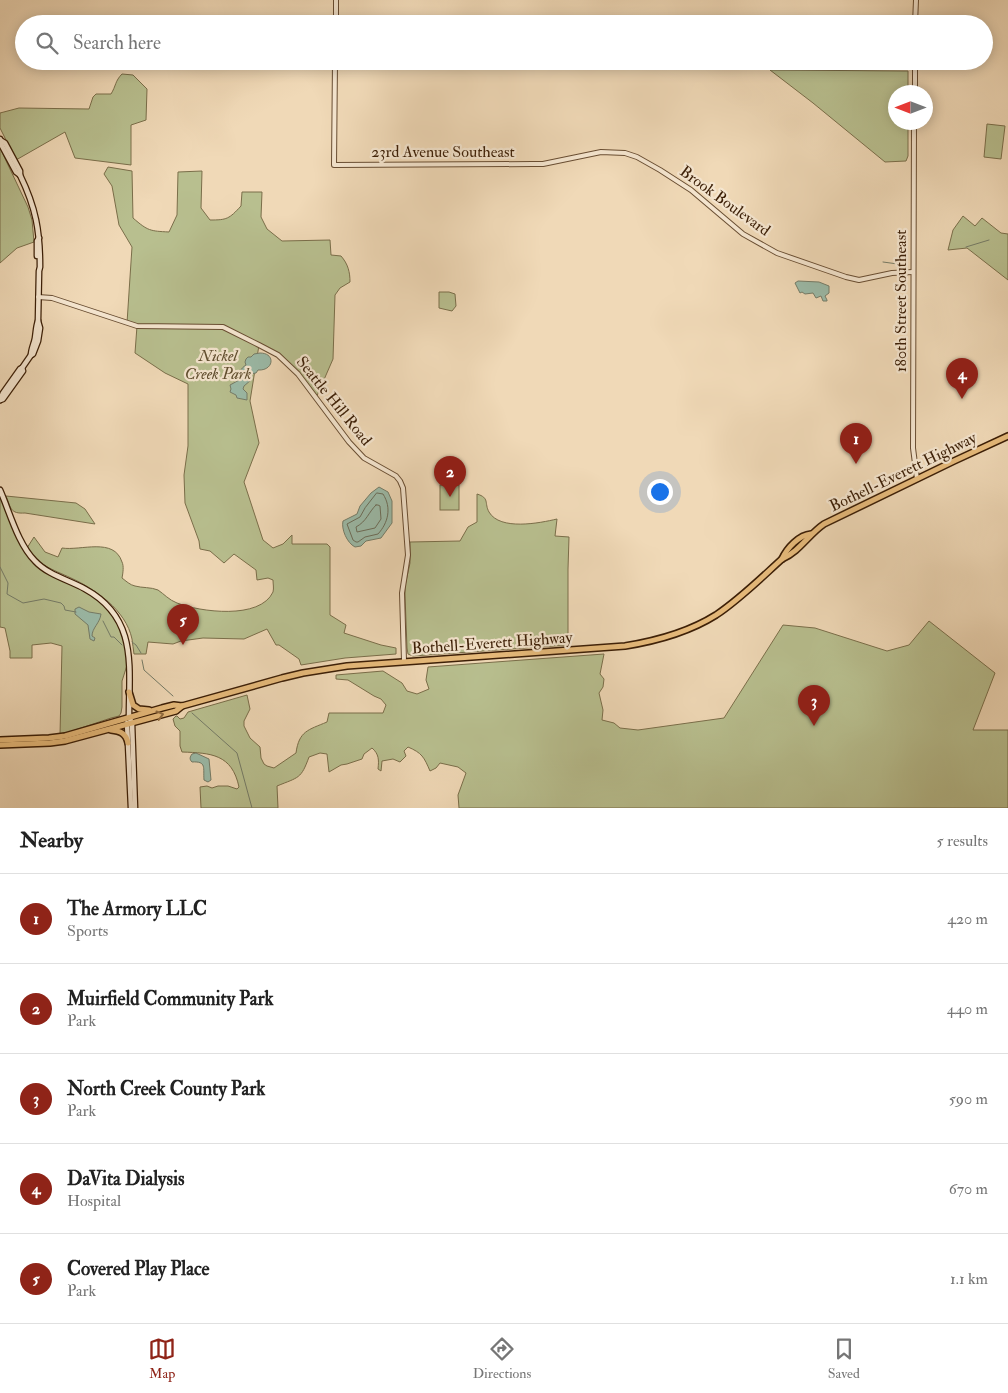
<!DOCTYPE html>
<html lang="en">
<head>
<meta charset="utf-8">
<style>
	:root { --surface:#fff; --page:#f2f2f2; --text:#222; --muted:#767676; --line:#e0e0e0; --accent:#8f2418 }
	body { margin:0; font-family:"IM FELL Double Pica",serif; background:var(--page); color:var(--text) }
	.compass { position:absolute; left:888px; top:85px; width:45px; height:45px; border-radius:50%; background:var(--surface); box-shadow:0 2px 12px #0003; rotate:270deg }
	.you { position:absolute; left:659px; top:491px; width:18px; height:18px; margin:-12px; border:4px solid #fff; border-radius:50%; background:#1a73e8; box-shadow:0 0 0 8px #1a73e833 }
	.badge { display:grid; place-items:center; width:32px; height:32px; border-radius:50%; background:var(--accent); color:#fff; font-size:16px; font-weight:700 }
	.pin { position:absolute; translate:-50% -41px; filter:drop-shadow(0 1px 2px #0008) }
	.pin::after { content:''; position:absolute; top:26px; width:18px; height:15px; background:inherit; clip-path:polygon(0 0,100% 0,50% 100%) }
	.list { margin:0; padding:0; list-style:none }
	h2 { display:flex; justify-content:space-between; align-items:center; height:65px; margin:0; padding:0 20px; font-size:21px }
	h2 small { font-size:16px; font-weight:400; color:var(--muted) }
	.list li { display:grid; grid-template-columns:32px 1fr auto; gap:15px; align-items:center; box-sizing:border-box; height:90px; padding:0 20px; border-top:1px solid var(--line) }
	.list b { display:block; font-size:19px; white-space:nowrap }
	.list p { margin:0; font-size:16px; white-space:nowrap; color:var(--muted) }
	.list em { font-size:16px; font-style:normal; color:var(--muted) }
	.icon { flex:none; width:28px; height:28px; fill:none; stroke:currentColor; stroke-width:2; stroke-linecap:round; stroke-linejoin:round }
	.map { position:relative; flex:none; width:1008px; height:808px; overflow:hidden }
	.search { position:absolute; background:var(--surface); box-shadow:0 2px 12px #0003; left:15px; right:15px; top:15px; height:55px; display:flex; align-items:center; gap:12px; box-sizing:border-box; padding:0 18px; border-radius:28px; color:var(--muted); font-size:19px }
	.sheet { height:515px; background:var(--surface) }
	nav { display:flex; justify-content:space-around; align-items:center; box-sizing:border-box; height:70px; border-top:1px solid var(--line); background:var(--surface); font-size:14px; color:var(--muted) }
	nav a { display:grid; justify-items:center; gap:2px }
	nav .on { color:var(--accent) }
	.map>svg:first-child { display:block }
	.green { fill:#b8bf8f; stroke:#7a6e4a }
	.water { fill:#9bbba9; stroke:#757c68 }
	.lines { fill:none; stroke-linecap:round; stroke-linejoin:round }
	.shore { stroke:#6b6c58; stroke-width:1 }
	.stream { stroke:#757c68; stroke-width:1 }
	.tertiary-casing { stroke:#684d32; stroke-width:6 }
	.secondary-casing { stroke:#3b1e06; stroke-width:7 }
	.primary-casing { stroke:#3b1e06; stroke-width:8 }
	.tertiary { stroke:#f5e6d0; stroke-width:4 }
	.secondary { stroke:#f5e6d0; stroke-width:4.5 }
	.primary { stroke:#e8bc7c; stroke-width:5 }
	.oneway { stroke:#926d41 }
	.labels { text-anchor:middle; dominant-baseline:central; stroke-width:4.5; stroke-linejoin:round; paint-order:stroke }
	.street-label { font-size:16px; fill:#3b1e06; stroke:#f5e6d0 }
	.park-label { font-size:16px; font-style:italic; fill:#604e2f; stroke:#f5e6d0 }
</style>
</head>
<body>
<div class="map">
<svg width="1008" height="808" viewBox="0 0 1008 808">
	<rect width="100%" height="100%" fill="#f0d9b7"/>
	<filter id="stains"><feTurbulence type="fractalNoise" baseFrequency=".004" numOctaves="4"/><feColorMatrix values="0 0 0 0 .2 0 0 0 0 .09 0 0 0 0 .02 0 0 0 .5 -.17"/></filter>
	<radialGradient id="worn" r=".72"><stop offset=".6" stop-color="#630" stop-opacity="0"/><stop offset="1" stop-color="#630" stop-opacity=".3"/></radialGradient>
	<!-- green -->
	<g class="green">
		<path d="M770 70 908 71V92H896V122L908 123V156L906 161 885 162 813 103Z"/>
		<path d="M122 74 133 75 147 89 146 120 131 125V165L75 158 65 132 16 160 0 128V113L19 108 89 109 93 97 96 94H111C116 86 115 81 122 74Z"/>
		<path d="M987 124 1005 126 1001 159 984 157Z"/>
		<path d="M0 148 28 207 32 220 34 242 17 248 0 263Z"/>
		<path d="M108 167 132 171 133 218C148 231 150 231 169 232L177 215 178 172 202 171 201 208 210 220C227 220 229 219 241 206L242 192H262L261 217 267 229 282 241 330 240 331 255 341 256C348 264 350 272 350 282L340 288 335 295 333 359 316 398 298 374 278 355 259 345 250 401 259 443 244 482 263 540 273 548 283 544 292 535V544H327L330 547V615L346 625 344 633 381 645 396 648V654L345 658 301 665 299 659 279 645H276L267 629 244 639 203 638 181 641 173 644 148 642 146 654H134C133 649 133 644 132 639 126 610 95 589 71 578 52 569 39 566 27 548L34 537 45 552 58 557 62 548C81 551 114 537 122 562 124 566 123 573 122 578 126 581 130 585 135 586 142 588 151 587 158 590 164 594 169 600 177 603 200 612 260 620 273 592 274 588 273 584 273 580L268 578 257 580 256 570 234 554 224 563 210 551 200 549 199 541 185 503 184 475 188 446V384L165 373 135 353 137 326 127 323 132 247 119 225 112 186 104 174Z"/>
		<path d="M963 216 975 226 982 218 1001 233 1008 234V280L967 248 948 250 953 230Z"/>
		<path d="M439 292H449L455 294 456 306 452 311 439 308Z"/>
		<rect x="440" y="485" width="19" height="25"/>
		<path d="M0 490 24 546 36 563 100 599 119 620 129 659 122 681V707L121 713 119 716 111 718 60 735 62 646 51 643 32 645V658H10V651L5 628 0 627Z"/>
		<path d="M477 494C490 498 484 503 489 512 500 531 540 523 557 519L555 536 569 537 568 569V645L413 656 408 654 407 648 405 595V586L410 563V542L460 541 468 527 477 522Z"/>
		<path d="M6 496 76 503 85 509 95 524 25 513C10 514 11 508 6 496Z"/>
		<path d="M929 621 995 673 973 730H1008V808H459L458 795 466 773 458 767 440 763 436 768 430 771C424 757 422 753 408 747L404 751 406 756 400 762 393 759 382 761 381 771 378 769C379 760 379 754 372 748L364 754 362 759 347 764 341 765 329 772 327 754 320 753 309 757C301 779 299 777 277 786L278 808H201L200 787 207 786 212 788 218 786H228L237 789 239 787C232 754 211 753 182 752L180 746V731L175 726 173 719 176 716H177L180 719 184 718 188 712 247 695 250 709 244 721V726L250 738 260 747 261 758 264 764 267 766 274 768 296 753C299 731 308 730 327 722L329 713H383L386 705 381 699 374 696 348 680 336 679V675L383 671 402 683 407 691 417 694 429 689 426 680 428 667 604 654 600 674 604 679 603 687 599 693 603 710 602 720 614 723 620 728 638 730 724 718 783 625 815 628 887 651 909 645Z"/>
	</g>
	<!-- water -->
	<g class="water">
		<path d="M798 281 819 282 829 286V293L825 296 827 300V301H823L821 296 816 298 813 293 805 294 802 292 800 293 795 283Z"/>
		<path d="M260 353C276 353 274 371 258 370L256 373 250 374 251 380 244 386 243 389 247 393V400L237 398 236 395 230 392 231 389 230 385 241 379C239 372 240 369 246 365L245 362 246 359 248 357H251L254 354Z"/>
		<path d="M379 487 388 492 392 501V523L381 538 366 541 361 546 355 547C347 543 341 529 343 521L357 514 360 506 371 493Z"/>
		<path d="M79 607 89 612 101 614C100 623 92 628 92 636L95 638 94 641 90 639 88 625 75 614V609Z"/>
		<path d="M196 753 209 759 211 780 208 782 204 780C203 768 207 761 192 762 189 759 190 757 192 754Z"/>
	</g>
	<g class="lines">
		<!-- shore -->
		<g class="shore">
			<path d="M377 493 383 494C392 508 388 523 378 534L365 537 358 542H356L353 540 347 524 360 517 365 508Z"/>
			<path d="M376 505H378L380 506 381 519 375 528 357 532 356 527C367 521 368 513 376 505Z"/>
		</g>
		<!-- stream -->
		<g class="stream">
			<path d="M966 247 989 240"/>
			<path d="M883 262 905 265"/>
			<path d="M0 567 8 583 7 594 23 603 44 599 61 603 64 606 65 610 76 612"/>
			<path d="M103 621 111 637H114L122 645"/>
			<path d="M132 642 136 645 141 653"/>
			<path d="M142 660 144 670 173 696"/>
			<path d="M192 713 237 753 252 808"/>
		</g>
		<!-- tertiary casing -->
		<g class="tertiary-casing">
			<g id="tertiary">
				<path d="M336 24V0"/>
				<path d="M915 24 916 0"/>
				<path d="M335 61 334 165 533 164H543L601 152 625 153 637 157 660 170 691 190 743 234 777 253 846 277 859 280 892 273 913 272"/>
				<path d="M915 92V61"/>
				<path d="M914 122 913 448 917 479"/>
				<path d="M38 297 52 298 137 326 223 327 259 345 278 355 298 374 349 442 364 458 396 476 400 481 403 488 408 555 402 593 404 661"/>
			</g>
		</g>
		<!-- secondary casing -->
		<g class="secondary-casing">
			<g id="secondary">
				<path d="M0 139 1 144 16 172 20 175C36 208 40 231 40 267L39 271 38 321 40 328 38 341 33 354 31 355 22 368 20 369 3 393 0 400"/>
				<path d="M0 140 5 143 20 171V175"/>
				<path d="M37 256V241L39 238"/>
				<path d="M31 355C31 349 34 344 35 338 36 332 36 326 38 321"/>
				<path d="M0 400 3 399 23 371 22 368"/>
				<path d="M0 490C10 513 18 544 35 561 48 575 69 580 85 589 138 618 129 666 129 717L132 723 135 808"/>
				<path d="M127 723 131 808"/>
			</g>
		</g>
		<!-- primary casing -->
		<g class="primary-casing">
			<g id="primary">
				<path d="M782 559C787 548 799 535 811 534"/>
				<path d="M129 692 133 705 139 709 149 710"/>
				<path d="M111 730C120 731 126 733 128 743"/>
				<path d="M0 740 49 738 65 736 162 708 174 705 182 706 282 678 303 673 347 666 625 646C656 641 689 632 716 615 740 599 761 578 782 559 800 551 808 535 824 524L954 461 1008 436"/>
				<path d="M0 745 50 743 65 741 176 711 182 706"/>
			</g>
		</g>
		<!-- tertiary -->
		<use href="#tertiary" class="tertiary"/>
		<!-- secondary -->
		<use href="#secondary" class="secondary"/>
		<!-- primary -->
		<use href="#primary" class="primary"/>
	</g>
	<!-- one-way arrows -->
	<defs><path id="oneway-chevron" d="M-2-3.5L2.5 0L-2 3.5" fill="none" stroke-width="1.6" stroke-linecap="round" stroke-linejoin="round" transform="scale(1.25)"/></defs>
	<use class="oneway" href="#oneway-chevron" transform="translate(160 715) rotate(-15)"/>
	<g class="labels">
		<!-- street labels -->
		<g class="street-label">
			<text x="443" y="152">23rd Avenue Southeast</text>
			<text transform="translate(725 201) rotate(36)">Brook Boulevard</text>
			<text transform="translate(901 301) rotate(-90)">180th Street Southeast</text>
			<text transform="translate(334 401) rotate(51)">Seattle Hill Road</text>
			<text transform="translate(903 472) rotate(-26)">Bothell-Everett Highway</text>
			<text transform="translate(492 643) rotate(-4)">Bothell-Everett Highway</text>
		</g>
		<!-- park labels -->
		<g class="park-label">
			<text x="218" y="356">Nickel<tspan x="218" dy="18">Creek Park</tspan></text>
		</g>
	</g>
	<rect width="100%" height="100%" filter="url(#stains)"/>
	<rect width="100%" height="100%" fill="url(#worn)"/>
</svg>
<svg class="compass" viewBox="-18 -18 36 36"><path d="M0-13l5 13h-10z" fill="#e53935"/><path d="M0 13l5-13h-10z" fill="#767676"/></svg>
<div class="you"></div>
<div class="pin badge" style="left:856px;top:464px">1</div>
<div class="pin badge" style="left:450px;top:497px">2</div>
<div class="pin badge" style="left:814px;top:726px">3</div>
<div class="pin badge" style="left:962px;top:399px">4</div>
<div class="pin badge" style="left:183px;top:645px">5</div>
<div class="search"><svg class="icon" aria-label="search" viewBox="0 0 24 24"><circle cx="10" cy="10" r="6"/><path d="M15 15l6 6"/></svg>Search here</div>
</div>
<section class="sheet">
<h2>Nearby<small>5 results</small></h2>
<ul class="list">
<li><span class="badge">1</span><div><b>The Armory LLC</b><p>Sports</p></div><em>420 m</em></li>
<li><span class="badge">2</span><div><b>Muirfield Community Park</b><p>Park</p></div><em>440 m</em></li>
<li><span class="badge">3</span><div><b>North Creek County Park</b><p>Park</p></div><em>590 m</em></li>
<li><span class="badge">4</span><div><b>DaVita Dialysis</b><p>Hospital</p></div><em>670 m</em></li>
<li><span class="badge">5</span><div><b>Covered Play Place</b><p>Park</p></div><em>1.1 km</em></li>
</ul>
</section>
<nav>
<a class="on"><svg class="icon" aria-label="map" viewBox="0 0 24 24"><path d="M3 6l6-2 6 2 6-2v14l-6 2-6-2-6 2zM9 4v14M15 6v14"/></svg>Map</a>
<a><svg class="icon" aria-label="directions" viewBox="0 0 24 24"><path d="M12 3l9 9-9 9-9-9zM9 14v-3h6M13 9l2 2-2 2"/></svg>Directions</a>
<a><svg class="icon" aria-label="saved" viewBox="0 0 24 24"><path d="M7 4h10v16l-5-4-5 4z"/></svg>Saved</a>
</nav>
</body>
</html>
